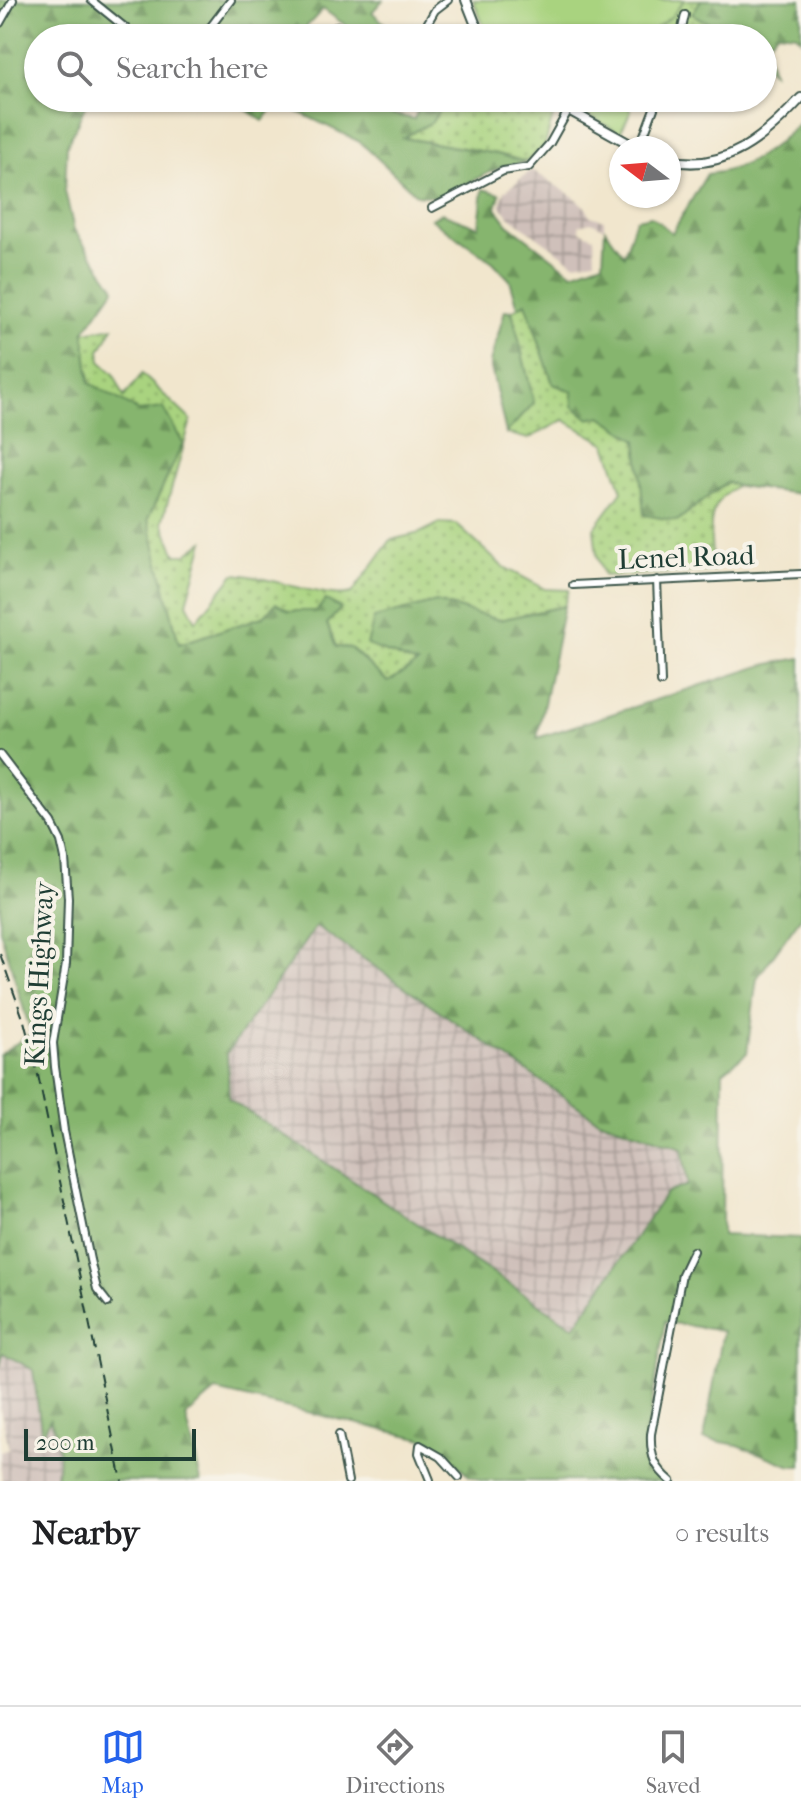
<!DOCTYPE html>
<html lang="en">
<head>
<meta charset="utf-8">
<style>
	:root { --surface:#fff; --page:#f6f6f6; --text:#202124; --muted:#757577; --line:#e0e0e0; --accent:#2563eb }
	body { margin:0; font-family:"IM FELL French Canon",serif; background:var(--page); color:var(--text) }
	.compass { position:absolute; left:609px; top:136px; width:72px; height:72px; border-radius:50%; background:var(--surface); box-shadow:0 2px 6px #0004; rotate:286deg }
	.scale { position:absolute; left:24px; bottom:20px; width:172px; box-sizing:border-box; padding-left:8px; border:4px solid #1f3d34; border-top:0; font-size:22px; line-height:28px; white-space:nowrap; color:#1f3d34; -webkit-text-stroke:6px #f7f3e8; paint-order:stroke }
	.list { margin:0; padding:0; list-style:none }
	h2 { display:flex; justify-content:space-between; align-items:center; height:104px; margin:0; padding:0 32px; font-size:34px }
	h2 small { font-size:26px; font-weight:400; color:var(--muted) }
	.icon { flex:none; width:44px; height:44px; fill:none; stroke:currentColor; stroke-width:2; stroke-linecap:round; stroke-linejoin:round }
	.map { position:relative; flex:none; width:801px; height:1481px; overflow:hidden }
	.search { position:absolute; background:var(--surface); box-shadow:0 2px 6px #0004; left:24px; right:24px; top:24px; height:88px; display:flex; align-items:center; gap:20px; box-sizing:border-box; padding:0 28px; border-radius:44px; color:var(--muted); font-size:30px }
	.sheet { height:224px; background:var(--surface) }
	nav { display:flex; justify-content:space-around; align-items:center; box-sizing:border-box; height:112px; border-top:2px solid var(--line); background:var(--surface); font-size:22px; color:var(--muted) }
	nav a { display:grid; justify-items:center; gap:4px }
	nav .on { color:var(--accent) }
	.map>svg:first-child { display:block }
	.industrial { fill:url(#industrial-grid) }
	.grass { fill:url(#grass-dots); stroke:#64885a; stroke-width:2 }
	.forest { fill:url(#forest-firs); stroke:#527951; stroke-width:2; fill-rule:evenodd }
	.park { fill:#a9d37f; stroke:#64885a; stroke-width:2 }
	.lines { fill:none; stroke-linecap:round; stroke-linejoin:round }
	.minor-casing { stroke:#3e564b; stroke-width:10 }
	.major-casing { stroke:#3e564b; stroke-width:12 }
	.minor { stroke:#fff; stroke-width:6 }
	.major { stroke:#fff; stroke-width:8 }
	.rail { stroke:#1f3d34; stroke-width:2; stroke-dasharray:12 6; stroke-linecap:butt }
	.labels { text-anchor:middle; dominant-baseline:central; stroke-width:8; stroke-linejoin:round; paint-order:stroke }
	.street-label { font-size:28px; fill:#1f3d34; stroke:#f7f3e8 }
</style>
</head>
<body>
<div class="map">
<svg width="801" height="1481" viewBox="0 0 801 1481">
	<defs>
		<pattern id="industrial-grid" width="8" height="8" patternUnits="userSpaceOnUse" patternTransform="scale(2)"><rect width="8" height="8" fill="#cfc0ba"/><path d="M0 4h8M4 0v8" fill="none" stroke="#a79d98"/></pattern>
		<pattern id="grass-dots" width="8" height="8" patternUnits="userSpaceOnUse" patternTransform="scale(2)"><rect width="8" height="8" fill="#a9d37f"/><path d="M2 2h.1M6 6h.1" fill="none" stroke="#89ac69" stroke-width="1.8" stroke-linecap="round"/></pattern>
		<pattern id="forest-firs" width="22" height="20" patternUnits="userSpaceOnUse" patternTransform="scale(2)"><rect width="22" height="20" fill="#86b56e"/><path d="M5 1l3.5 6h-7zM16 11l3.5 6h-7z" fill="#6d945b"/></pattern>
	</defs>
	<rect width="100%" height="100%" fill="#f7f3e8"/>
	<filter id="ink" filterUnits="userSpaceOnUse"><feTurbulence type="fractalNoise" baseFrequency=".0125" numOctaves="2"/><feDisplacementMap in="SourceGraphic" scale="16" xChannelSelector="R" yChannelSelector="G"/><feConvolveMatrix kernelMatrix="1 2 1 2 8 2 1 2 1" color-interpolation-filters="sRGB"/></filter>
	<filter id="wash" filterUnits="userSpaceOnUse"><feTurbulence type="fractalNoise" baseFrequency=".006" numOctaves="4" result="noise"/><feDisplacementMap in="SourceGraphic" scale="32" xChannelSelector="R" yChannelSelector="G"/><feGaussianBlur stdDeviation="1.8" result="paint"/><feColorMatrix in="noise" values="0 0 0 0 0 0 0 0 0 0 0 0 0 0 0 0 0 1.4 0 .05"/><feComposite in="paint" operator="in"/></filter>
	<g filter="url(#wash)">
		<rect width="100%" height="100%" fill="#f1e6cd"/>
		<!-- industrial -->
		<g class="industrial">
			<path d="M532 170 577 199 586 208 590 216 604 220V228L591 222 579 225 580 231 594 237 595 260 574 263 510 217 500 205 505 191Z"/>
			<path d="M315 925 598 1120 682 1149 688 1185 666 1193 574 1327 229 1099 227 1053Z"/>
			<path d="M3 1353 33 1370 41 1434 50 1418 59 1441V1468L55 1481H2L0 1452 9 1449 0 1408V1367Z"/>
		</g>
		<!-- grass -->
		<g class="grass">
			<path d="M684 0H701L692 14 721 30 716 38H655L651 31 672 16Z"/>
			<path d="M458 98H532L555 109 545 145 526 162 497 154 401 137 432 122 445 100Z"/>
			<path d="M526 302 553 384 572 391 601 416 637 440 645 515 677 521 727 482 737 486C701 506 712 535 713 571L604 576 597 556 594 529 622 491 606 444 564 420 528 439 506 433 534 403 512 311Z"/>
			<path d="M113 327 100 351 101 362 114 374 124 397 142 374 191 420 162 522 176 555H185L204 541 187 603 196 621 234 574C265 575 329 601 352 593L391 540 420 533 440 523 456 524 502 566 545 589 569 590 564 606 499 620 436 602 417 664 388 682 351 648 336 647 327 623 317 611H289L276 604 263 617 179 644 147 519 183 443 139 411 90 383 84 332Z"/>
		</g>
		<!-- forest -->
		<g class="forest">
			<path d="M0 0H383L372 12 400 38H363L323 9 296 38H38V98H89L67 145 65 191 74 230 115 288 84 332 90 383 139 411 163 408 183 443 148 519 179 644 263 617 276 603 289 611H316L326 600 341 608 327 624 336 647 350 648 388 682 417 664 367 645 374 618 436 602 499 620 564 606 537 738 764 665 801 658V917L757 978 747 1053 723 1072 722 1235 801 1238V1466H791L738 1445 704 1439 723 1331 665 1322 647 1433 646 1462 668 1481H483L469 1476 432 1441 216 1391 186 1416 201 1481H55C62 1458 59 1440 50 1419L42 1436 33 1370 3 1353 0 1367V1055L31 1033 0 930ZM316 926 598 1120 682 1148 688 1185 666 1193 574 1327 229 1099 227 1053Z"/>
			<path d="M701 0H801V40L796 34 778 32 765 45 773 72 763 63V38H716L721 30 692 14Z"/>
			<path d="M229 98H366L365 108 414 119 423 98H443L445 100 432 122 403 138 497 154 526 162 501 167 438 197 417 195 360 142 278 102 263 121Z"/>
			<path d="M801 121V494L737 486 727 482 677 521 644 515 637 440 601 416 589 419 573 406 572 391 553 384 526 303 518 307 510 280 493 262 431 219 442 213 479 227 483 189 500 194 496 208 508 224 572 273 603 262 605 229 624 255 636 219 651 216 672 233 707 174C746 171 775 148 801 121Z"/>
			<path d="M505 310 512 311 534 403 506 433 490 363Z"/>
		</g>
		<!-- park -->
		<g class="park">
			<path d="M473 0H684L672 16 652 31 655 38H489Z"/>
			<path d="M558 98H621L631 111 620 133Z"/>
		</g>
	</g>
	<g filter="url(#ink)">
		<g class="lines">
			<!-- minor casing -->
			<g class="minor-casing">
				<g id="minor">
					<path d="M91 0 138 38"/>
					<path d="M0 23 13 0"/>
					<path d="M337 26 355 38"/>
					<path d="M202 38 231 0"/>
					<path d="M419 38 435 10 448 0"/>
					<path d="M680 38 685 15"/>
					<path d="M639 148 658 98"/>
					<path d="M432 208 503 171 529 167 550 143 568 111"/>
					<path d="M657 580 661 682"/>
					<path d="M573 585 801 574"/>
					<path d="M0 755 52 823 61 841 65 859 68 898 66 964 53 1043 55 1067 64 1131 90 1260 97 1289 108 1303"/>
					<path d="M339 1435 348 1481"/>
					<path d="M430 1480 419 1453 420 1445 441 1457 459 1477"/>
					<path d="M671 1481C655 1468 650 1456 651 1434L682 1274 693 1251"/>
				</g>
			</g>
			<!-- major casing -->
			<g class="major-casing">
				<g id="major">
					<path d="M466 0 481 38"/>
					<path d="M547 98 637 148"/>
					<path d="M669 160C725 173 766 136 801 98"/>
				</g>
			</g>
			<!-- minor -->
			<use href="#minor" class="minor"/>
			<!-- major -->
			<use href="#major" class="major"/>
			<!-- rail -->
			<path class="rail" d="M0 954 24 1021 38 1075 122 1481"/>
		</g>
	</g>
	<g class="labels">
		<!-- street labels -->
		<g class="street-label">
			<text transform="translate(686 557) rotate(-2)">Lenel Road</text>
			<text transform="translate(39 974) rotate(-87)">Kings Highway</text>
		</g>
	</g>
</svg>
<svg class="compass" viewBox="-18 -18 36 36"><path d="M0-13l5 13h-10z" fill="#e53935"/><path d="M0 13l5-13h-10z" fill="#757577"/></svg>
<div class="scale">200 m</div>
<div class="search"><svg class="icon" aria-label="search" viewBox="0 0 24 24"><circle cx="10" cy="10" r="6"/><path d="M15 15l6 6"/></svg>Search here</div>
</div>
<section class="sheet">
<h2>Nearby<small>0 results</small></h2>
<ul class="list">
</ul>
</section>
<nav>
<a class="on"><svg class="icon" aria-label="map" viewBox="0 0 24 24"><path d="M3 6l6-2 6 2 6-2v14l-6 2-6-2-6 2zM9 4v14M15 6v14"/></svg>Map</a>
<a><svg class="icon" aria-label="directions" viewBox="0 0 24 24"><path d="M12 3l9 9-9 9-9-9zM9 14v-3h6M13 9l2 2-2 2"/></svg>Directions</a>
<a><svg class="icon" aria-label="saved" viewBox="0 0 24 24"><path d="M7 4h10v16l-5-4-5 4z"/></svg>Saved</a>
</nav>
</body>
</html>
